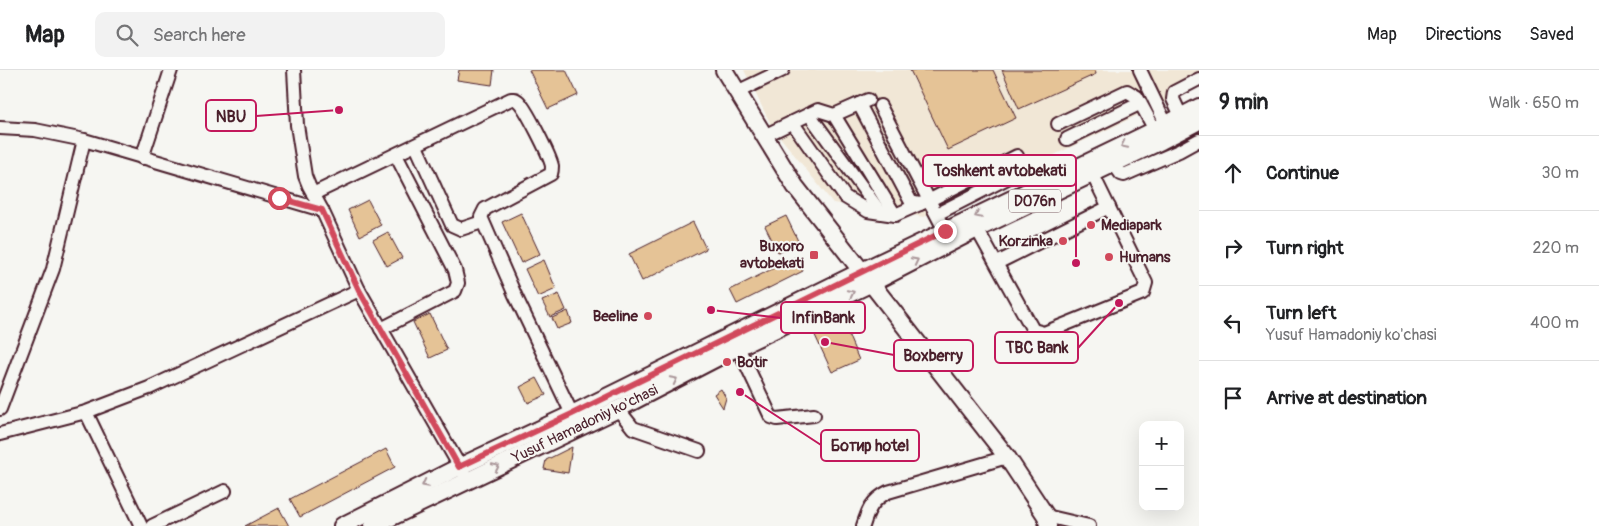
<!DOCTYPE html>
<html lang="en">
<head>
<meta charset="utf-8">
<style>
	:root { --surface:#fff; --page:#f2f2f2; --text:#202124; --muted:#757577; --line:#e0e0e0 }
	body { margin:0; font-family:Pangolin,sans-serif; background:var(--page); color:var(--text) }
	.controls { position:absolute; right:15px; bottom:15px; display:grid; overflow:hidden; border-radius:10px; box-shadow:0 5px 20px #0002 }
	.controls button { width:45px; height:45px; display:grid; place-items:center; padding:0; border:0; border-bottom:1px solid var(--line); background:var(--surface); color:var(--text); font:25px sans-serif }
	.stop { position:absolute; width:15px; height:15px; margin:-11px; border:4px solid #d1495b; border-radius:50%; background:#fff }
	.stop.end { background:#d1495b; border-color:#fff; box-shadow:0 1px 5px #0008 }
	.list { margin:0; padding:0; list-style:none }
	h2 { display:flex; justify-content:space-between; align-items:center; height:65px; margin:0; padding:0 20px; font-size:21px }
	h2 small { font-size:16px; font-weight:400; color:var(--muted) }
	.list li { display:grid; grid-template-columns:32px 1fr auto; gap:15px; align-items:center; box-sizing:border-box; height:75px; padding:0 20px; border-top:1px solid var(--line) }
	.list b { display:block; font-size:19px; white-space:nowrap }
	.list p { margin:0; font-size:16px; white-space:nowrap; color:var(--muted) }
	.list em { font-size:16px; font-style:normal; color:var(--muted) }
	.icon { flex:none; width:28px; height:28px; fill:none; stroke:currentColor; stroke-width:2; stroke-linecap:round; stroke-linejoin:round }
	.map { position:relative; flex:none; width:1199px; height:456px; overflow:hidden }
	header { display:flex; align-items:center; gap:30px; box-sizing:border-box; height:70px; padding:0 25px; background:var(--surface); border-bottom:1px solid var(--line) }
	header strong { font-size:24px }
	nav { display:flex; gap:28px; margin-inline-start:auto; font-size:18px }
	.search { width:350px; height:45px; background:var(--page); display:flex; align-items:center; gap:12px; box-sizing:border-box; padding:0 18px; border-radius:10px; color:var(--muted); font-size:19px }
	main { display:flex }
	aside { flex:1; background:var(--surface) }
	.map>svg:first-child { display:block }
	.built { fill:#f1e7d6 }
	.building { fill:#e5c396; stroke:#4a1f2b }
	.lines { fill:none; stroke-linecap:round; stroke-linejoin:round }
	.minor-casing { stroke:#4a1f2b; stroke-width:16 }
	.major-casing { stroke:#4a1f2b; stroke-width:20 }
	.minor { stroke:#f6f6f2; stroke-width:12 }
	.major { stroke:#f6f6f2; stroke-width:16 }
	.oneway { stroke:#a99598 }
	.route { stroke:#d1495b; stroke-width:6 }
	.poi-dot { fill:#d1495b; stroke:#f6f6f2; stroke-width:2 }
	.labels { text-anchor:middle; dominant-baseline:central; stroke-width:4; stroke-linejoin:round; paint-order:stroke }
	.shield { fill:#f6f6f2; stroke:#7e6067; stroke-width:1 }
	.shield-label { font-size:14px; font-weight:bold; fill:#4a1f2b }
	.poi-label { font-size:15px; font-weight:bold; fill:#4a1f2b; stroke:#f6f6f2; text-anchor:start }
	.street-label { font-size:15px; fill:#4a1f2b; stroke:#f6f6f2 }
	.leader { fill:none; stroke:#c2185b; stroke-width:2 }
	.callout-dot { fill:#c2185b; stroke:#f6f6f2; stroke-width:2 }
	.callout { fill:#f6f6f2; stroke:#c2185b; stroke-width:2 }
	.callout-label { font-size:16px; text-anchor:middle; font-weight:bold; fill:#4a1f2b }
</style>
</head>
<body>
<header>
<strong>Map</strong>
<div class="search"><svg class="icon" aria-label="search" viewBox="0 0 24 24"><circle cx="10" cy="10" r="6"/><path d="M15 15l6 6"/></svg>Search here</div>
<nav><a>Map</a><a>Directions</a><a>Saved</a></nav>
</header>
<main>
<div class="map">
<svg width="1199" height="456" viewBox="0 0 1199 456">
	<rect width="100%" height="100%" fill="#f6f6f2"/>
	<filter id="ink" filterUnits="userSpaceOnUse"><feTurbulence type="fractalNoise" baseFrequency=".02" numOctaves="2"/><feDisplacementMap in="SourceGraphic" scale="10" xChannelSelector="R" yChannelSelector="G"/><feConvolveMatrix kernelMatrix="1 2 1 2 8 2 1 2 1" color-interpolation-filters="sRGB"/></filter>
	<g filter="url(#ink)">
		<!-- built -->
		<path class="built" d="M744 0H1199V16L924 147 833 133 772 57Z"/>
		<!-- building -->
		<g class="building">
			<path d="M459 0H494L492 15 457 10Z"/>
			<path d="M529 0H566L578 25 548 39Z"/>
			<path d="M910 0H993L1016 48 948 80Z"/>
			<path d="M1002 0H1095L1096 4 1019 39Z"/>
			<path d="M368 130 381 155 360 166 348 140Z"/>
			<path d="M521 143 540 184 521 193 502 152Z"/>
			<path d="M786 146 799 173 778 182 765 156Z"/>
			<path d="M693 152 706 179 642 211 629 184Z"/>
			<path d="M388 162 402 188 387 196 373 170Z"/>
			<path d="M796 187 803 201 737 234 730 220Z"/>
			<path d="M544 190 556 219 538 227 525 199Z"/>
			<path d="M559 224 566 240 550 247 542 231Z"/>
			<path d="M568 241 572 253 557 259 552 248Z"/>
			<path d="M430 244 447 280 430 288 413 252Z"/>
			<path d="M841 248 859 290 832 302 813 261Z"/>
			<path d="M537 308 546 325 528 333 520 317Z"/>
			<path d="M721 319 726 328 723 338 714 324Z"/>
			<path d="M572 377 568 403 544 399 546 390Z"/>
			<path d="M386 379 395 397 300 447 290 429Z"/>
			<path d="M279 438 289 456H245Z"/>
		</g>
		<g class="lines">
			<!-- minor casing -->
			<g class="minor-casing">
				<g id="minor">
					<path d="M294 0 297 55 305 106 309 116 322 140 359 220 464 404"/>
					<path d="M1140 0 1166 54"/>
					<path d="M737 22 783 0"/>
					<path d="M859 34 911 132 920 134 930 130 1017 86"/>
					<path d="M880 36 945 161"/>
					<path d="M809 44 880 142"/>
					<path d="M834 45 895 145"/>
					<path d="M1181 46 1173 29 1174 22 1199 9"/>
					<path d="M792 52 845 127 868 141 895 145 920 134"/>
					<path d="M1058 54 1127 21 1137 27 1155 60"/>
					<path d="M0 58 35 60 84 70 322 140"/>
					<path d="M764 66 818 40 834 45 868 30"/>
					<path d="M1067 69 1141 33"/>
					<path d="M416 76 452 155 461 159 482 152"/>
					<path d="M142 88 171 0"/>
					<path d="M1114 94 1121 104 1124 105 1179 81 1199 70"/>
					<path d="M313 124 511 29C515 29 515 28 518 31 525 36 550 86 552 96 552 99 552 101 551 104L485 139 481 147 515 225 572 344"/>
					<path d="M937 144 1025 99"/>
					<path d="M977 159 1033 260 1044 263 1143 223 1146 213 1092 103"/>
					<path d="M997 193 1109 137"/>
					<path d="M381 259 455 221 458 213 455 200 396 85"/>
					<path d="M738 277 771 347 777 349 814 345"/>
					<path d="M0 339 53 199 84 70"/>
					<path d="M618 339 633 358 699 381"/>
					<path d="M86 342 141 456"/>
					<path d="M0 364 86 342 149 318 359 220"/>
					<path d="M1046 446 1089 456"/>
					<path d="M152 456 225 421"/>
					<path d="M863 456C868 440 872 430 888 422L1007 387"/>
				</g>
			</g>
			<!-- major casing -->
			<g class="major-casing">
				<g id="major">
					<path d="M724 0 795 116 1007 387 1046 446 1048 456"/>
					<path d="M342 456 459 397 572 344 862 201 1155 60 1199 37"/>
					<path d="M373 456 618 339 738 277 872 213 977 159 1161 71 1199 51"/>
				</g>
			</g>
			<!-- minor -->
			<use href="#minor" class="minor"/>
			<!-- major -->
			<use href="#major" class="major"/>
		</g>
		<!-- one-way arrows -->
		<defs><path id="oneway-chevron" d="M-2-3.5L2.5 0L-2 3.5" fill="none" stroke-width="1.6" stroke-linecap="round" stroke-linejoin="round" transform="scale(1.25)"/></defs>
		<g class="oneway">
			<use href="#oneway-chevron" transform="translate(1124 75) rotate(154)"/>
			<use href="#oneway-chevron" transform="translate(978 145) rotate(154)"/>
			<use href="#oneway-chevron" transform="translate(915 191) rotate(-27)"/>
			<use href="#oneway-chevron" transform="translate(851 223) rotate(-26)"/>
			<use href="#oneway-chevron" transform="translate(674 310) rotate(-27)"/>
			<use href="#oneway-chevron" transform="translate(496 397) rotate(-26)"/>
			<use href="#oneway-chevron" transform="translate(425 414) rotate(153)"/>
		</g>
	</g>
	<g class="lines" filter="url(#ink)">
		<!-- route -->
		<path class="route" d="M279 128 322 140 359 220 459 397 572 344 945 161"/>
	</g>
	<!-- markers -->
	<g class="poi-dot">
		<circle cx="1091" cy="155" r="5"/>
		<circle cx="1063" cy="171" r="5"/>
		<rect x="809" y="180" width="10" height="10" rx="2.5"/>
		<circle cx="1109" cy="187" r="5"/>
		<circle cx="648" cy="246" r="5"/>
		<circle cx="727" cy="292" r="5"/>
	</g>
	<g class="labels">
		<!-- shield labels -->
		<rect class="shield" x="1009" y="119.5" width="52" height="23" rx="4"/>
		<g class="shield-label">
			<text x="1035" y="131">D076n</text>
		</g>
		<!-- poi labels -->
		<g class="poi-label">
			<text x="1101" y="155">Mediapark</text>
			<text x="1053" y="171" text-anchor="end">Korzinka</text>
			<text x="804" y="176" text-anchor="end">Buxoro<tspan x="804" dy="17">avtobekati</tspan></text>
			<text x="1119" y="187">Humans</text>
			<text x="638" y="246" text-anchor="end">Beeline</text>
			<text x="737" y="292">Botir</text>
		</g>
		<!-- street labels -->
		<g class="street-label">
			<text transform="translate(585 354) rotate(-26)">Yusuf Hamadoniy ko'chasi</text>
		</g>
	</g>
	<!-- callouts -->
	<path class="leader" d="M339 40L256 46M1076 193L1076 101M711 240L781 248M1119 233L1078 278M825 272L894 285M740 322L821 375"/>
	<g class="callout-dot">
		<circle cx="339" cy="40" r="5"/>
		<circle cx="1076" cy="193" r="5"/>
		<circle cx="711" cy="240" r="5"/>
		<circle cx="1119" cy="233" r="5"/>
		<circle cx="825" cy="272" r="5"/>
		<circle cx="740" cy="322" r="5"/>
	</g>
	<g class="callout">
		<rect x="206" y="30" width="50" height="31" rx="5"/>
		<rect x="923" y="85" width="153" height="31" rx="5"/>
		<rect x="781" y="232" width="84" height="31" rx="5"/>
		<rect x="995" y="262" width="83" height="31" rx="5"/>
		<rect x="894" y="270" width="79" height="31" rx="5"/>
		<rect x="821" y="360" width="98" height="31" rx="5"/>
	</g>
	<g class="callout-label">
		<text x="231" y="52">NBU</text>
		<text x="1000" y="106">Toshkent avtobekati</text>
		<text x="823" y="253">InfinBank</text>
		<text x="1037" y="283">TBC Bank</text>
		<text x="933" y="291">Boxberry</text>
		<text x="870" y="381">Ботир hotel</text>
	</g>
</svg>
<div class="controls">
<button>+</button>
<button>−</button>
</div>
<div class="stop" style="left:279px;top:128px"></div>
<div class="stop end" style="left:945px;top:161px"></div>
</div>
<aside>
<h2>9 min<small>Walk · 650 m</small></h2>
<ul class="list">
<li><svg class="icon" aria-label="ahead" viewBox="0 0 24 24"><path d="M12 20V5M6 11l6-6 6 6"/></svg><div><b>Continue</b></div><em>30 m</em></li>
<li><svg class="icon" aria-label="right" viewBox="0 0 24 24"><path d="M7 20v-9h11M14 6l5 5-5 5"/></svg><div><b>Turn right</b></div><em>220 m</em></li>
<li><svg class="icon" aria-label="left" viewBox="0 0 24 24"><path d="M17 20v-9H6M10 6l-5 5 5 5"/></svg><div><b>Turn left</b><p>Yusuf Hamadoniy ko'chasi</p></div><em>400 m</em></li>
<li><svg class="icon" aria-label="arrive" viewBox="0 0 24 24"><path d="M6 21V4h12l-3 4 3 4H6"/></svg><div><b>Arrive at destination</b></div></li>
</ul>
</aside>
</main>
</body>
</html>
